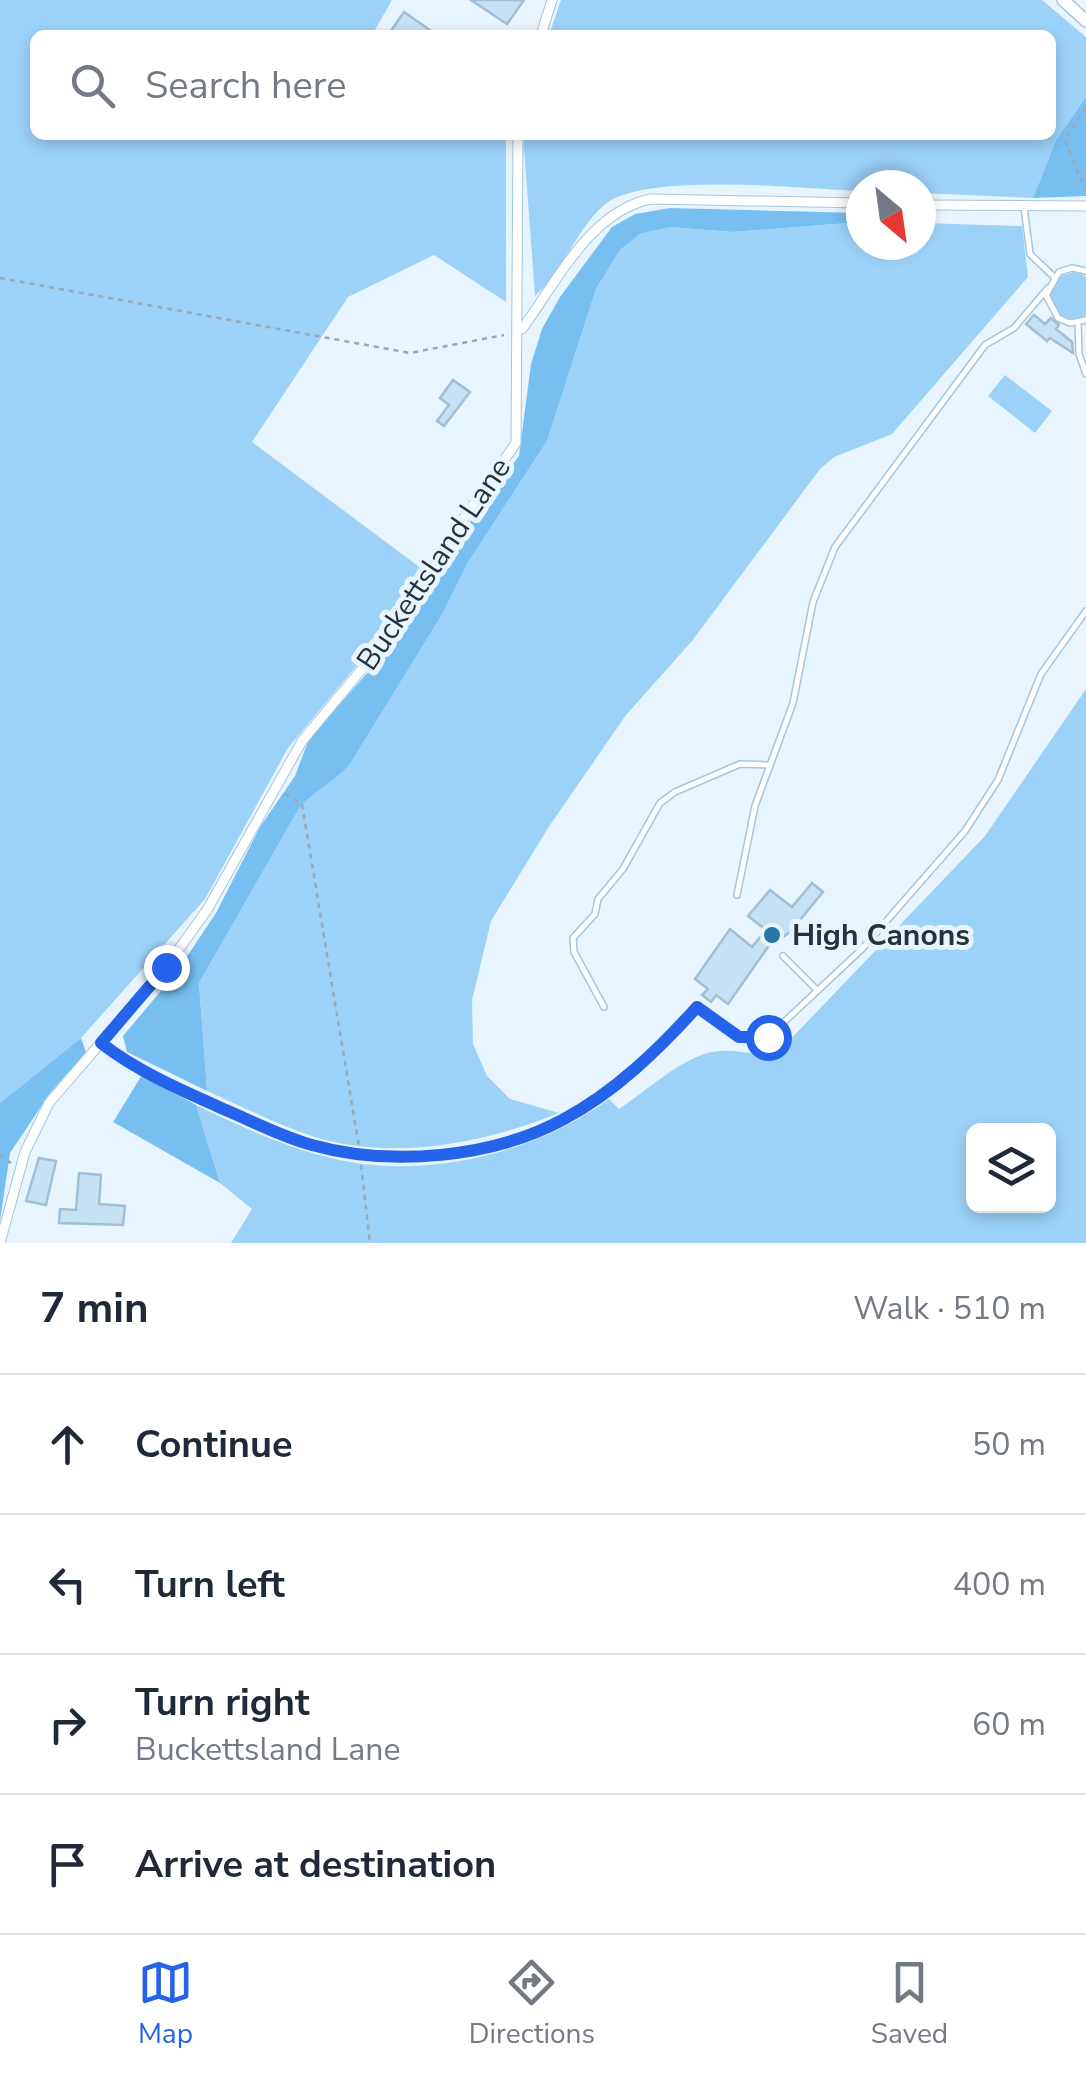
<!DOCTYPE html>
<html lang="en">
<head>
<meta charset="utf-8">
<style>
	:root { --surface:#fff; --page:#f6f6f7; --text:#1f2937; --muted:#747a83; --line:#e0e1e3; --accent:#2563eb }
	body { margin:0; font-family:"Nunito Sans",sans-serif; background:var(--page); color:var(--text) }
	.controls { position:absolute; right:30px; bottom:30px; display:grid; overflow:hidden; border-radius:15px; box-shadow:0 5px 15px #0003 }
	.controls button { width:90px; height:90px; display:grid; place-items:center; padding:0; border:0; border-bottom:2px solid var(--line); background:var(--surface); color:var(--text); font:50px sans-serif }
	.compass { position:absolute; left:846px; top:170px; width:90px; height:90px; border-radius:50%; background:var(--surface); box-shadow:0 5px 15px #0003; rotate:151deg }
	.stop { position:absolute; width:30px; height:30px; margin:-22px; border:8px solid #2563eb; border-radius:50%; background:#fff }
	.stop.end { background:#2563eb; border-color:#fff; box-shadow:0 2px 10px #0008 }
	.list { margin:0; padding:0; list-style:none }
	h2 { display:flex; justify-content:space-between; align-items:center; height:130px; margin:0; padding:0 40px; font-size:42px }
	h2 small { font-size:32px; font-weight:400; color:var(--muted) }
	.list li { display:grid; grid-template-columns:65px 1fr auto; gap:30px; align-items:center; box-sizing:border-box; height:140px; padding:0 40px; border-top:2px solid var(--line) }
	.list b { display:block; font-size:38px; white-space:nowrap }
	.list p { margin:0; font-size:32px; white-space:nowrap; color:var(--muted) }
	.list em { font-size:32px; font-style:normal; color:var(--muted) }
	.icon { flex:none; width:55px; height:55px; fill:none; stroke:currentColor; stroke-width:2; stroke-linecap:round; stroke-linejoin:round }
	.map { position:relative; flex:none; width:1086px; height:1243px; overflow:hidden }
	.search { position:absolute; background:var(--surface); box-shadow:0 5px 15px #0003; left:30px; right:30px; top:30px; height:110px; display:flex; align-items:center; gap:25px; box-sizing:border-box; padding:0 35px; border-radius:15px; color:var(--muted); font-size:38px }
	.sheet { height:690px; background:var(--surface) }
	nav { display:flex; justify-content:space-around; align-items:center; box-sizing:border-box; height:140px; border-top:2px solid var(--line); background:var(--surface); font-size:28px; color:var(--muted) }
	nav a { display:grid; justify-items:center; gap:5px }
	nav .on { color:var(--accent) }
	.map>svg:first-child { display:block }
	.green { fill:#9dd2f8; fill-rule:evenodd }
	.forest { fill:#77bff1 }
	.building { fill:#c5e1f5; stroke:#a1bfd5; stroke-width:2.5 }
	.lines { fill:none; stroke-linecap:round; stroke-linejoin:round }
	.service-casing { stroke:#a7c5dc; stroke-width:8 }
	.minor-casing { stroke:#a7c5dc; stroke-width:11 }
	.tertiary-casing { stroke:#a7c5dc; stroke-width:14 }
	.path { stroke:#9ba7b1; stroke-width:2.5; stroke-dasharray:5 5; stroke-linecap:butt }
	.service { stroke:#fff; stroke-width:5 }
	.minor { stroke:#fff; stroke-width:9 }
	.tertiary { stroke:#fff; stroke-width:11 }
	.route { stroke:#2563eb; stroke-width:12 }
	.poi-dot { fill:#2477a7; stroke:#e8f4fe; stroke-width:4 }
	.labels { text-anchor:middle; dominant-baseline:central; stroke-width:10; stroke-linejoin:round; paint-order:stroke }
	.street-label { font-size:30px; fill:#27333c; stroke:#e8f4fe }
	.poi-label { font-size:30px; font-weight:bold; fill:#27333c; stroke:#e8f4fe; text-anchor:start }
</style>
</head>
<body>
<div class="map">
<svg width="1086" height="1243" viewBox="0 0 1086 1243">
	<rect width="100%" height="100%" fill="#e8f4fe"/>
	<!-- green -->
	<g class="green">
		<path d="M0 0H392L372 35H35V135H506V302L434 255 348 297 252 442 422 569 393 622 288 748 205 899 81 1038 0 1103Z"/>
		<path d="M561 0H1042L1086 37V97L1056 140 1033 198 921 193V185H861V191C807 189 643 171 604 205 576 230 563 271 535 296L523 135H1051V35H549Z"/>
		<path d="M861 222V245H921V223L1022 226 1028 277 892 434 834 457 820 469 692 641 626 715 550 825 491 921 472 1000 473 1044 487 1076 510 1099 559 1113C485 1143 394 1161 315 1137 278 1125 243 1107 207 1091L199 983 298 810C313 791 334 783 350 764L443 613 467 564 547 441 596 289 620 250 640 234 670 227 732 232Z"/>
		<path d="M1077 271 1086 277V316L1071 320 1058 316 1048 296 1058 277Z"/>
		<path d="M1005 375 1052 411 1035 433 988 396Z"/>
		<path d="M1086 689V1243H231L252 1209 220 1183 196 1105C240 1126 283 1147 331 1158 423 1181 535 1154 609 1099L619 1109C645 1092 678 1061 708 1053 740 1045 754 1063 786 1044L985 836ZM974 1130H1048V1206H974Z"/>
	</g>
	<!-- forest -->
	<g class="forest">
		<path d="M1086 97V196L1033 198 1056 140Z"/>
		<path d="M670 208 861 213V222L732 232 670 227 640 234 620 250 596 289 547 441 467 564 443 613 350 764C334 783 313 791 298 810L199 983 207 1091 127 1052 123 1036 176 973 216 913 260 827 295 776 309 739 406 629 437 566 519 456 531 364 542 329 560 297 612 227 635 214Z"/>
		<path d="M81 1038 86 1052 50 1093 10 1153 0 1221V1103Z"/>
		<path d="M142 1075 196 1105 220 1183 113 1122Z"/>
	</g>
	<!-- building -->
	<g class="building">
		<path d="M471 0H524L507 24Z"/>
		<path d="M404 12 437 35H388Z"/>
		<path d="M1034 315 1045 324 1051 318 1059 325 1056 329 1072 342 1073 353 1050 338 1047 341 1026 324Z"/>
		<path d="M453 380 470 392 444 426 437 421 449 405 440 398Z"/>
		<path d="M812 883 823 892 790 932 779 940 775 937 728 1004 716 995 711 1002 702 995 708 989 695 979 730 929 752 947 766 930 748 916 770 890 792 907Z"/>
		<path d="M39 1158 56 1161 46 1205 26 1201Z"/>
		<path d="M79 1173 101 1175 99 1204 125 1206 123 1225 59 1223 60 1209 76 1210Z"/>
	</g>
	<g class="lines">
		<!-- service casing -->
		<g class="service-casing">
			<g id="service">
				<path d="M1024 207 1030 254 1054 277"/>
				<path d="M1086 271 1072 268 1059 272 1046 295 1058 318 1070 323 1086 320"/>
				<path d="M1078 322 1079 354 1086 374"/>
				<path d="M737 895 755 806 793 703 813 602 835 547 985 345 1014 328 1048 288"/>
				<path d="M783 956 816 989"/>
				<path d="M604 1007 574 952 573 938 595 914 598 899 623 869 660 803 675 792 740 764 769 765"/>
				<path d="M101 1043C138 1072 185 1092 228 1111 256 1123 283 1137 312 1145 390 1167 493 1158 564 1119 615 1092 659 1049 697 1007L739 1037H768L862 949 965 831 998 780 1041 674 1086 611"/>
			</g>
		</g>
		<!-- minor casing -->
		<g class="minor-casing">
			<g id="minor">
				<path d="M541 35 552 0"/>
				<path d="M921 205 1086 206"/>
				<path d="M522 329C557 282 590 211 651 199L861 203"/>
				<path d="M0 1243 25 1152 49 1103 166 967 207 910 302 741 402 621 418 584 516 443 518 135"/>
			</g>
		</g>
		<!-- tertiary casing -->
		<g class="tertiary-casing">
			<path id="tertiary" d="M1063 0 1086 21"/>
		</g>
		<!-- path -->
		<g class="path">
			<path d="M1086 107 1065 140 1086 192"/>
			<path d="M0 278 410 353 504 335"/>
			<path d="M285 794 302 804 359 1147"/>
			<path d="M0 1155 11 1163"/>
			<path d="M361 1165 370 1243"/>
		</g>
		<!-- service -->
		<use href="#service" class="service"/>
		<!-- minor -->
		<use href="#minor" class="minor"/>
		<!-- tertiary -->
		<use href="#tertiary" class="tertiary"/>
	</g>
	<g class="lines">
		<!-- route -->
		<path class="route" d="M166 967 101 1043C138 1072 185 1092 228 1111 256 1123 283 1137 312 1145 390 1167 493 1158 564 1119 615 1092 659 1049 697 1007L739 1037H768"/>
	</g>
	<!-- markers -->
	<circle class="poi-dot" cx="772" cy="935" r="10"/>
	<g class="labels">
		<!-- street labels -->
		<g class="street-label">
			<text transform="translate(434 564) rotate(-56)">Buckettsland Lane</text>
		</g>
		<!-- poi labels -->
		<g class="poi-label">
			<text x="792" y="935">High Canons</text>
		</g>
	</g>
</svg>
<div class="controls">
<button><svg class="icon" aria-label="layers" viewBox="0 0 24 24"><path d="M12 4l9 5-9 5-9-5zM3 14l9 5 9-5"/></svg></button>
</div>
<svg class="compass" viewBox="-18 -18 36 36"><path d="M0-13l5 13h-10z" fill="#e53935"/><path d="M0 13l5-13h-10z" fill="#747a83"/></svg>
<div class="stop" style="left:768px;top:1037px"></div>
<div class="stop end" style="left:166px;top:967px"></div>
<div class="search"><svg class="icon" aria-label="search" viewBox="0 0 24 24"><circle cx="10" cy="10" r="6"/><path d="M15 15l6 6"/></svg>Search here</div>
</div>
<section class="sheet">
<h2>7 min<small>Walk · 510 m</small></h2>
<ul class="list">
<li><svg class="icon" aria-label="ahead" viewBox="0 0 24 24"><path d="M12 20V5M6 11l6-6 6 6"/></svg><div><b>Continue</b></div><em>50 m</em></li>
<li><svg class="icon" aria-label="left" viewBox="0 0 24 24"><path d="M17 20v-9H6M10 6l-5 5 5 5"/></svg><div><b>Turn left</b></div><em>400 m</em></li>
<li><svg class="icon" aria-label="right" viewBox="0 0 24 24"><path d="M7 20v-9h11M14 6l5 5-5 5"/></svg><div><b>Turn right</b><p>Buckettsland Lane</p></div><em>60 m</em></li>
<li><svg class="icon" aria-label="arrive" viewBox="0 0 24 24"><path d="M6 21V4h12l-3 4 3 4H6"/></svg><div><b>Arrive at destination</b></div></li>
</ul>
</section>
<nav>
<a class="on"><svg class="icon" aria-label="map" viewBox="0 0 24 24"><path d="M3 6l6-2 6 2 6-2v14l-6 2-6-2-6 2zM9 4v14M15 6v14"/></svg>Map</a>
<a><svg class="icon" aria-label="directions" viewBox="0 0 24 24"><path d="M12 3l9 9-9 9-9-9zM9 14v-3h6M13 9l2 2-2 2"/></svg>Directions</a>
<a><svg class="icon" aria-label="saved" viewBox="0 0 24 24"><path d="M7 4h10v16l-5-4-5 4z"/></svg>Saved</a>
</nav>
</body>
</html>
